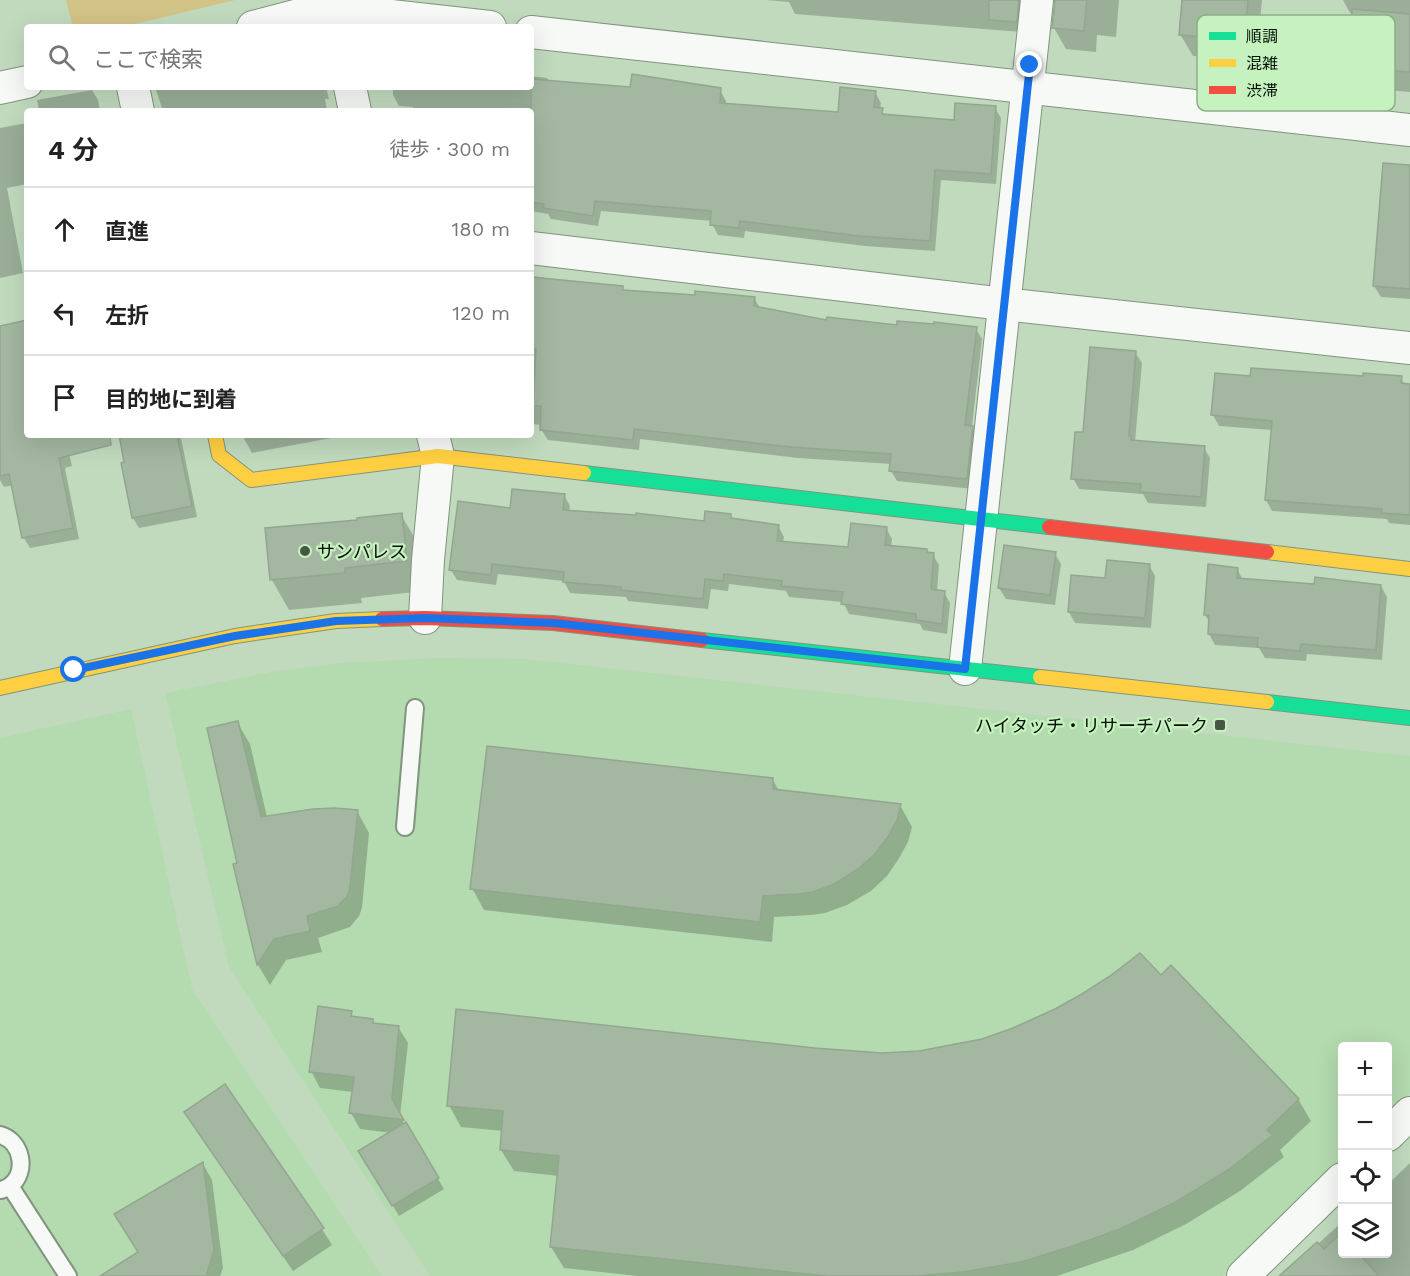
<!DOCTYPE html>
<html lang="ja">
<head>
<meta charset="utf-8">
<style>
	:root { --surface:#fff; --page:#f6f6f6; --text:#222; --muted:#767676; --line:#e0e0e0 }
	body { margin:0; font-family:"Work Sans","Noto Sans JP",sans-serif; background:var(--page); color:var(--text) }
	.controls { position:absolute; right:18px; bottom:18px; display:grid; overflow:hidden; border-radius:6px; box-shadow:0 6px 24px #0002 }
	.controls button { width:54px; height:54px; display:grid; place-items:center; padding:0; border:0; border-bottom:2px solid var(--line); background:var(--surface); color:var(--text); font:30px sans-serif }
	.stop { position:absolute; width:18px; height:18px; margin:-14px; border:4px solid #1a73e8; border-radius:50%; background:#fff }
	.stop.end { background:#1a73e8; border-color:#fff; box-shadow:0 2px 6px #0008 }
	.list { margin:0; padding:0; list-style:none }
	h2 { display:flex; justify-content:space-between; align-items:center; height:78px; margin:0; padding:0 24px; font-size:26px }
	h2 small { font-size:20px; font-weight:400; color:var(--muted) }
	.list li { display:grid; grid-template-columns:39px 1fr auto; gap:18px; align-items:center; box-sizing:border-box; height:84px; padding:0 24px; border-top:2px solid var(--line) }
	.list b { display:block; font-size:22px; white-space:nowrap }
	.list em { font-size:20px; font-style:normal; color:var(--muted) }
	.icon { flex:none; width:33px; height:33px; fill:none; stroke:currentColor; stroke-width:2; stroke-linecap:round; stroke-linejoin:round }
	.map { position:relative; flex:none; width:1410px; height:1276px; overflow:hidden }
	.search { position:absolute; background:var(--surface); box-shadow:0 6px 24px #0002; left:24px; top:24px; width:510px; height:66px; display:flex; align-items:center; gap:15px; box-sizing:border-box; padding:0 21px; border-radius:6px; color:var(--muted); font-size:22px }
	.panel { position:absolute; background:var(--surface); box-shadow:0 6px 24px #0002; left:24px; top:108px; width:510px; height:330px; border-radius:6px }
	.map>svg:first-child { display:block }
	.built { fill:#b4daaf }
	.green { fill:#d2c386 }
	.shadow { fill:#0003 }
	.building { fill:#a3b7a1; stroke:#93a690; stroke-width:1.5 }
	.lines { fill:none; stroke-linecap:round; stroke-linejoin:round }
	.lane-casing { stroke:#81947e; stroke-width:20 }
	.street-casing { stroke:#81947e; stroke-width:34 }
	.fast-casing { stroke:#81947e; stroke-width:16 }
	.slow-casing { stroke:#81947e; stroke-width:16 }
	.jam-casing { stroke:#81947e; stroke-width:16 }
	.lane { stroke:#f6f9f5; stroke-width:16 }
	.street { stroke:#f6f9f5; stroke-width:32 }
	.fast { stroke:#16e098; stroke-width:14 }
	.slow { stroke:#ffcf43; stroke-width:14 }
	.jam { stroke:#f24e42; stroke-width:14 }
	.route { stroke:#1a73e8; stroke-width:8 }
	.poi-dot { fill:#465744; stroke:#c6f2c0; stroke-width:2 }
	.labels { text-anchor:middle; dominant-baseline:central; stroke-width:4.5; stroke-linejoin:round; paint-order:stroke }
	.poi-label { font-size:18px; fill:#041103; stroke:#c6f2c0; text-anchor:start }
	.key { fill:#c6f2c0; stroke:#8cae87; stroke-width:1.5 }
	.key-label { font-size:16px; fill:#041103 }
</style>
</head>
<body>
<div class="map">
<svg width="1410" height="1276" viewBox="0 0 1410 1276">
	<rect width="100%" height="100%" fill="#c1dabe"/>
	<!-- built -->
	<g class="built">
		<path d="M437 658 525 659 1410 756V1093L1388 1115V1046H1342V1159L1222 1276H430L229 967 165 693 271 672 341 663Z"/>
		<path d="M131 709 192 989 382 1276H0V738Z"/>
	</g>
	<!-- green -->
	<path class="green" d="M66 0H235L123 27H73Z"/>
	<!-- shadow -->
	<g class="shadow">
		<path d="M766 0H1029L1022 32 795 14 789 2Z"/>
		<path d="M1052 0H1119L1116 37 1097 35 1096 52 1066 49 1054 28 1056 4Z"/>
		<path d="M1183 0H1262L1256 61 1193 56 1180 34Z"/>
		<path d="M1343 0H1410V92L1362 88 1349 67 1354 13H1350Z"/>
		<path d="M531 76 547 78 550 82 631 89 720 90 726 101V105L839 114 875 92 881 103 880 109 886 116 955 122 995 108 1001 118 996 184 941 180 935 251 865 246 745 231 744 238 718 235 712 224V221L601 211 598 226 551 219 548 214 531 211V111H413V107L399 106 393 95V87H531Z"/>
		<path d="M155 87H326L329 99H325L327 111H163Z"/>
		<path d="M92 90 98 100 100 111H39L37 100Z"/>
		<path d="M27 123V184L7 188 23 273 0 278V128Z"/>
		<path d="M1410 166V299L1381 297 1374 286Z"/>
		<path d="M531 276 554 279 555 281 622 288 625 292 754 298 760 308 828 321 898 326 976 329 982 339 972 426 978 438 973 489 897 481 891 471 892 464 798 458 640 439 639 450 548 440 541 429 542 425 531 424Z"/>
		<path d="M27 322V435H65L72 466 65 468 79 539 30 548 24 538 13 485 4 487 0 480V328Z"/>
		<path d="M1135 352 1142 363 1135 442 1204 448 1210 458 1206 507 1148 503 1143 494 1079 489 1073 478Z"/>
		<path d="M1364 377 1401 378 1405 385H1410V525L1389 523 1387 519 1272 511 1266 500 1272 430 1219 426 1213 415Z"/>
		<path d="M120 435H184V437L181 438 197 517 139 528 133 518 126 464Z"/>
		<path d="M242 435H347L252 453Z"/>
		<path d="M564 495 570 506 569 512 705 522 730 515 733 520 778 526 784 537 783 543 849 549 886 528 892 539 891 547 926 550 929 554 933 555 939 565 937 591 944 592 950 603 947 634 923 630 920 624 849 614 843 602 789 597 786 591 729 584 728 591 711 589 708 609 628 601 626 597 570 593 564 581 498 574 496 585 457 580 451 570 511 510Z"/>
		<path d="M401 515 419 545 423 591 361 598 362 603 289 610 272 580 267 530 359 521Z"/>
		<path d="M1055 554 1061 564 1055 605 1006 599 999 588Z"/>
		<path d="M1149 565 1155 576 1151 628 1075 623 1069 612 1107 580Z"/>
		<path d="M1237 569 1243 580 1316 586H1381L1387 597 1382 660 1307 654 1306 661 1265 658 1259 648 1215 645 1209 634 1210 623 1205 615Z"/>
		<path d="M237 722 250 744 267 817 357 811 369 833 362 908 359 916 350 927 318 938 322 952 286 960 270 985 258 965 235 865 239 864Z"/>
		<path d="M773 780 779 791 900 805 912 827 908 842 898 860 887 876 871 891 847 905 825 913 811 915 774 917 772 942 484 910 472 888Z"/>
		<path d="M351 1013 354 1018 372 1021 374 1024 398 1027 408 1043 400 1116 444 1189 399 1216 361 1152 392 1133 360 1129 351 1113 353 1092 320 1088 311 1071Z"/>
		<path d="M224 1086 322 1229 332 1245 293 1271 195 1128 186 1112Z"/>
		<path d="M1298 1099 1311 1121 1280 1150 1284 1157 1240 1191 1186 1224 1133 1250 1057 1276H638L564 1268 551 1247 559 1176 514 1171 501 1150 503 1131 461 1127 449 1105Z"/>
		<path d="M1410 1163V1276H1283L1342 1222V1254H1388V1184Z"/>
		<path d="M203 1164 212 1180 223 1268 220 1276H104L139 1252Z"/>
	</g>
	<!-- building -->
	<g class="building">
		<path d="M989 0H1019L1017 22 989 20Z"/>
		<path d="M1055 0H1087L1084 31 1052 28Z"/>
		<path d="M1182 0H1248L1245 40 1179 35Z"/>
		<path d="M1352 9 1410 14V72L1348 67Z"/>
		<path d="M632 74 721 88 720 103 838 112 840 87 876 91 874 107 883 108 882 114 954 120 955 103 996 106 991 174 935 170 930 241 859 236 740 221 739 228 710 225 711 211 595 201 593 216 543 208 544 204 531 202V79L630 87Z"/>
		<path d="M1383 163 1410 165V289L1373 286Z"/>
		<path d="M531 277 623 286V290L695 295V291L755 297 754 306 826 320 827 317 897 325V321L934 324V322L977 327 965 425 973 426 967 479 889 471 891 454 791 447 634 429 633 440 540 430 541 406H533L536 349 531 348Z"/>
		<path d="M27 320V435H110L111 445 59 458 73 528 22 538 9 474 0 476V326Z"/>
		<path d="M1090 347 1136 351 1129 436H1131V440L1205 446 1201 497 1140 492 1141 484 1071 479 1075 432H1083Z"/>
		<path d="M1251 368 1363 376V373L1402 376 1401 383 1410 384V515L1381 513 1382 509 1265 500 1272 421 1211 415 1215 373 1250 376Z"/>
		<path d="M119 435H177L192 506 132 518 121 463 124 462Z"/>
		<path d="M512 489 565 494 563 510 636 515V513L704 521 705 511 731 514V518L779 525 777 541 848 547 851 523 887 527 885 545 927 549V552L934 553 931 589 945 591 942 624 916 620V614L841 604 843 592 781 586 782 581 724 574 723 581 705 579 703 599 621 590V587L563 582 564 572 492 564 491 575 449 570 458 501 510 508Z"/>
		<path d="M402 513 407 561 345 568V573L270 580 265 528 357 520V518Z"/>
		<path d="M1004 545 1056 552 1050 595 998 588Z"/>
		<path d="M1107 560 1150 564 1145 618 1068 612 1071 575 1105 578Z"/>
		<path d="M1208 564 1238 568 1237 578 1314 584 1315 577 1381 585 1376 650 1301 644 1300 651 1257 647 1258 638 1208 634 1209 615H1204Z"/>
		<path d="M238 721 261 817 313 809 335 808 358 810 350 886 348 895 338 906 307 916 310 931 274 939 257 965 233 864 237 863 207 728Z"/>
		<path d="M487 746 773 778V789L901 804 897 820 887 838 875 854 858 869 834 884 813 892 798 894 763 896 760 922 470 889Z"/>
		<path d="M1140 953 1161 975 1171 965 1299 1099 1267 1130 1273 1135 1228 1170 1174 1203 1120 1229 1073 1246 1021 1262 963 1272 917 1276H826L550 1247 559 1156 500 1150 503 1111 447 1106 456 1009 815 1048 882 1053 919 1051 982 1039 1013 1028 1055 1009 1082 994 1110 976Z"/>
		<path d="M318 1006 352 1011 351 1016 373 1019V1023L399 1026 392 1099 404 1120 349 1113 354 1077 309 1072Z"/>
		<path d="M225 1084 324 1228 283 1256 184 1112Z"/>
		<path d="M406 1122 439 1178 392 1206 358 1151Z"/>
		<path d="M203 1162 214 1250 206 1276H100L138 1252 114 1214Z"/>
		<path d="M1341 1233 1342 1235V1254H1359L1379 1276H1279L1317 1242 1324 1249Z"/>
	</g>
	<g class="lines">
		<!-- lane casing -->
		<g class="lane-casing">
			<g id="lane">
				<path d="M405 827 415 708"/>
				<path d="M0 1135C22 1141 28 1172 10 1186 7 1188 4 1189 1 1190"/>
				<path d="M10 1186 68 1276"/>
			</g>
		</g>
		<!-- street casing -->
		<g class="street-casing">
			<g id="street">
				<path d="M253 27 299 15 332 13 374 14 490 27"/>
				<path d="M531 32 1410 130"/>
				<path d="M133 87 138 111"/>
				<path d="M350 87 355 111"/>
				<path d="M0 88 27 82"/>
				<path d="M531 248 1004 304 1410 348"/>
				<path d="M425 618 428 560 438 456 433 435"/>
				<path d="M965 669 1037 0"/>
				<path d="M1388 1135 1410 1113"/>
				<path d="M1243 1276 1342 1179"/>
			</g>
		</g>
		<!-- fast casing -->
		<g class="fast-casing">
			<g id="fast">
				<path d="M584 473 1049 527"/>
				<path d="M702 640 1040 677"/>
				<path d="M1267 702 1410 718"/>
			</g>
		</g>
		<!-- slow casing -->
		<g class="slow-casing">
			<g id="slow">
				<path d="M215 435 219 455 251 480 438 456 584 473"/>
				<path d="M1267 552 1410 569"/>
				<path d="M1040 677 1267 702"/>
				<path d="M0 688 235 636 336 621 382 619"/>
			</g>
		</g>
		<!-- jam casing -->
		<g class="jam-casing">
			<g id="jam">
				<path d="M1049 527 1267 552"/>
				<path d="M382 619 425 618 553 623 702 640"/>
			</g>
		</g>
		<!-- lane -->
		<use href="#lane" class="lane"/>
		<!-- street -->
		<use href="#street" class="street"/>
		<!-- fast -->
		<use href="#fast" class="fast"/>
		<!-- slow -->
		<use href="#slow" class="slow"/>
		<!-- jam -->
		<use href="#jam" class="jam"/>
	</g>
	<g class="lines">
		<!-- route -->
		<path class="route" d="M74 670 235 636 336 621 425 618 554 623 965 669 1030 65"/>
	</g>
	<!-- markers -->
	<g class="poi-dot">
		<circle cx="305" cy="551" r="6"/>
		<rect x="1214" y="719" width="12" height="12" rx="3"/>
	</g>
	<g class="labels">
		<!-- poi labels -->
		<g class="poi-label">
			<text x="317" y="551">サンパレス</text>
			<text x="1208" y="725" text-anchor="end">ハイタッチ・リサーチパーク</text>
		</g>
	</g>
	<!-- legend -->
	<rect x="1197" y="15" width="198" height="96" rx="9" class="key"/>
	<rect x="1209" y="32" width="27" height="8" fill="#16e098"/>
	<rect x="1209" y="59" width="27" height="8" fill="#ffcf43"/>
	<rect x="1209" y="86" width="27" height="8" fill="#f24e42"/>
	<g class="key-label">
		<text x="1246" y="42">順調</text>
		<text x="1246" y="69">混雑</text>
		<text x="1246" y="96">渋滞</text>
	</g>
</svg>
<div class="controls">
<button>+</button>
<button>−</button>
<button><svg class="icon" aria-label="locate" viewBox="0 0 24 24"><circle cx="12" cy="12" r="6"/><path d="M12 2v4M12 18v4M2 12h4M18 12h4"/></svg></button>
<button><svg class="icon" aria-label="layers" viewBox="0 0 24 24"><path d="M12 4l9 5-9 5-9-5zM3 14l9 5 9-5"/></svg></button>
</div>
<div class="stop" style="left:74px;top:670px"></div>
<div class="stop end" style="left:1030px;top:65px"></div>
<div class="search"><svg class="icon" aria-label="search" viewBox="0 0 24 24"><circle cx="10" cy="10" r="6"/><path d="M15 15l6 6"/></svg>ここで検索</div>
<section class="panel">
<h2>4 分<small>徒歩 · 300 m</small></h2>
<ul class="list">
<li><svg class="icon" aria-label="ahead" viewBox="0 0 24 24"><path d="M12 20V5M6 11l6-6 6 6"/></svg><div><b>直進</b></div><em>180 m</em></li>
<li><svg class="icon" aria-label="left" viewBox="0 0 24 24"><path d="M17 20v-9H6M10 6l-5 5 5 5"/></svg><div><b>左折</b></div><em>120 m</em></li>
<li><svg class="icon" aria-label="arrive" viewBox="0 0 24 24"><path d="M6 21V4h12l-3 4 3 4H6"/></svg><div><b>目的地に到着</b></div></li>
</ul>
</section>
</div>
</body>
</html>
